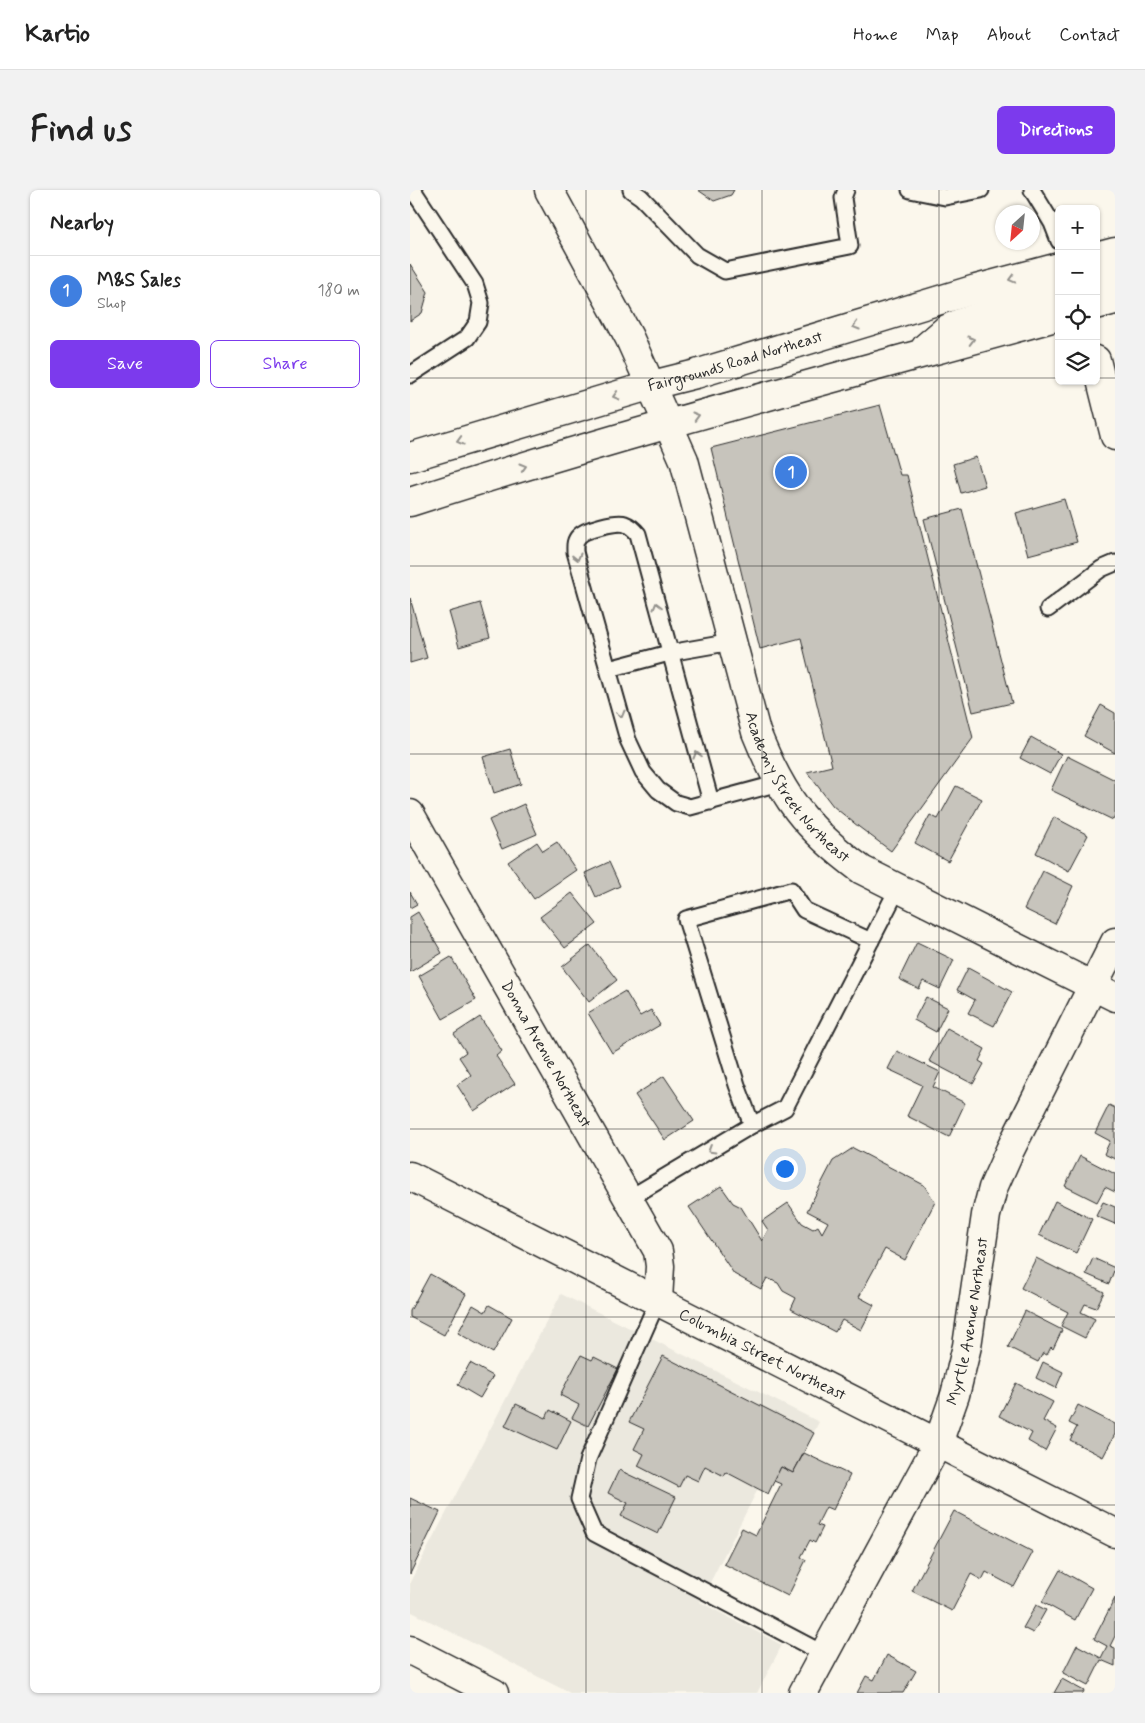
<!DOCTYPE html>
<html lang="en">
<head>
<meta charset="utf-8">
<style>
	:root { --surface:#fff; --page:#f2f2f2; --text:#222; --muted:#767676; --line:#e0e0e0; --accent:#7c3aed }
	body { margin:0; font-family:Mynerve,sans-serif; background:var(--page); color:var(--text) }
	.controls { position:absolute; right:15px; top:15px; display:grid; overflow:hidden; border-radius:8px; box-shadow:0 1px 4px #0004 }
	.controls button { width:45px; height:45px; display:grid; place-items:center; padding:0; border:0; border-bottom:1px solid var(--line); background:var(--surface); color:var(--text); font:25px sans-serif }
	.compass { position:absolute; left:585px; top:15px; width:45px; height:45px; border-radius:50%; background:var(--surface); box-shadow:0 1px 4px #0004; rotate:207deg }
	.you { position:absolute; left:374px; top:978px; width:18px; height:18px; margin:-12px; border:4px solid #fff; border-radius:50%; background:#1a73e8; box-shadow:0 0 0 8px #1a73e833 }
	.badge { display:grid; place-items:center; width:32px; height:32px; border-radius:50%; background:var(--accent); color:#fff; font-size:16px; font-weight:700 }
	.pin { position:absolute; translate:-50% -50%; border:2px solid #fff; box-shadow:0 1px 5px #0006 }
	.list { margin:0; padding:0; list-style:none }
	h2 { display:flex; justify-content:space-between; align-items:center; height:65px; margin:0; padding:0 20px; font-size:21px }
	h2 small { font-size:16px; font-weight:400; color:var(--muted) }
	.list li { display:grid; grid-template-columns:32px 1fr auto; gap:15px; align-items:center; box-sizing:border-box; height:70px; padding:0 20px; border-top:1px solid var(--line) }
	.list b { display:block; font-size:19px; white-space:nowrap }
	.list p { margin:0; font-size:16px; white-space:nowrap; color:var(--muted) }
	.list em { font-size:16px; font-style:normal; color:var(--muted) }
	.actions { display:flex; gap:10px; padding:15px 20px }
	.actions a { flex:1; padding:11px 0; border:1px solid var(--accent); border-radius:8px; text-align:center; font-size:18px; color:var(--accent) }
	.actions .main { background:var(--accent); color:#fff }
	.icon { flex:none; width:28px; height:28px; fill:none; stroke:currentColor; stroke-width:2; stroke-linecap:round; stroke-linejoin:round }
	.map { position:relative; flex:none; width:705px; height:1503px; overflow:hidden; border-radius:8px }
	header { display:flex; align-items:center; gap:30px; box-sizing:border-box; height:70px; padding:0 25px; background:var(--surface); border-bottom:1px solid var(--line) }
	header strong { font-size:24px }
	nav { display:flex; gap:28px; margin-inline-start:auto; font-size:18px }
	.intro { display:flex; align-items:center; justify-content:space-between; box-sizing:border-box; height:120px; padding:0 30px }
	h1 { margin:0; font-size:35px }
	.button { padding:12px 22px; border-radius:8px; background:var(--accent); color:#fff; font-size:18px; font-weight:700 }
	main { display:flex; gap:30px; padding:0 30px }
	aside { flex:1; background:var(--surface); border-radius:8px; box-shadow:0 1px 4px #0004 }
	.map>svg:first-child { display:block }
	.built { fill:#ebe8de }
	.building { fill:#c7c4bc; stroke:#2b2b2b }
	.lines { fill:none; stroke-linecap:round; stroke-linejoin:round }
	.lane-casing { stroke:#2b2b2b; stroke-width:19 }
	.street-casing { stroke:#2b2b2b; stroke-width:31 }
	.secondary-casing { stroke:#2b2b2b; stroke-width:31 }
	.primary-casing { stroke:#2b2b2b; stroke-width:31 }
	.lane { stroke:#fbf7ec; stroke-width:15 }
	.street { stroke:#fbf7ec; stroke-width:28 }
	.secondary { stroke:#fbf7ec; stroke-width:28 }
	.primary { stroke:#fbf7ec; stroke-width:28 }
	.oneway { stroke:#93918c }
	.grid { fill:none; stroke:#2b2b2b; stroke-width:1; stroke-opacity:0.55 }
	.labels { text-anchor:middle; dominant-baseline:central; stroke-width:5; stroke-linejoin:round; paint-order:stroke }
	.street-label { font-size:16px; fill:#2b2b2b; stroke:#fbf7ec }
</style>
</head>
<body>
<header>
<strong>Kartio</strong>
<nav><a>Home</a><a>Map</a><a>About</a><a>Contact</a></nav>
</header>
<div class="intro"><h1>Find us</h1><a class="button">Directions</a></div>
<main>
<aside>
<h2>Nearby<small></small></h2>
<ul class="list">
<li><span class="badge" style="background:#3f7fe0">1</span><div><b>M&amp;S Sales</b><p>Shop</p></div><em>180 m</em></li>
</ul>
<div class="actions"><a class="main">Save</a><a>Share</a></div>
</aside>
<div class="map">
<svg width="705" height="1503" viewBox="0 0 705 1503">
	<rect width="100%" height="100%" fill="#fbf7ec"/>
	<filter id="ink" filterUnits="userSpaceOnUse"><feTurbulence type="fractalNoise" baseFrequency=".02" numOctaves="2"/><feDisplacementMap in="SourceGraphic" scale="10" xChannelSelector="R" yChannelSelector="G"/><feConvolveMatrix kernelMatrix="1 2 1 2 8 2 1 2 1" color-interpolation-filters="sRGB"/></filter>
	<g filter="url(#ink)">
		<!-- built -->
		<path class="built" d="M151 1104 409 1232 383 1283 371 1277 348 1299 290 1412 372 1455 347 1503H160L0 1421V1392Z"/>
		<!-- building -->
		<g class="building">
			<path d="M288 0H324L321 5 304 11Z"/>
			<path d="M0 74 18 102 12 123 0 131Z"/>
			<path d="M470 215 490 285H497L563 548 481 661 449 637 423 616 397 582 422 576 391 448 350 459 301 258Z"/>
			<path d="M566 267 575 296 551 303 543 274Z"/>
			<path d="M654 309 667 352 618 365 606 323Z"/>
			<path d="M552 319 602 513 563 522 514 329Z"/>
			<path d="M0 408 17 468 0 473Z"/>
			<path d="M70 413 80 448 49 457 39 422Z"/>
			<path d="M691 515 705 523V563L674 546Z"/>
			<path d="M621 547 651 564 640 584 610 568Z"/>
			<path d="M100 559 111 594 84 603 73 567Z"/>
			<path d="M657 566 705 590V626L703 630 641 600Z"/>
			<path d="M546 596 572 609 538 671 505 653 520 625 528 629Z"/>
			<path d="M114 614 127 644 92 659 79 630Z"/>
			<path d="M644 627 678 645 659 681 626 663Z"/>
			<path d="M127 652 133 661 147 652 166 680 124 709 98 672Z"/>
			<path d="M199 672 210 696 186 707 175 683Z"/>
			<path d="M633 681 663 696 645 734 614 719Z"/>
			<path d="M0 702 7 714 0 718Z"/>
			<path d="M162 703 187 734 155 758 130 727Z"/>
			<path d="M8 722 32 763 0 782V727Z"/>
			<path d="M507 752 544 770 530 799 513 791 509 799 489 789Z"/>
			<path d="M180 755 207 790 179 812 152 777Z"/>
			<path d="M41 767 66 810 33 829 9 786Z"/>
			<path d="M558 778 602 802 584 836 558 823 565 810 547 800Z"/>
			<path d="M215 801 230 826 241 820 250 835 202 863 178 823Z"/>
			<path d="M516 807 538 818 526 842 504 830Z"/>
			<path d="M70 827 92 861 86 866 105 894 64 921 47 895 61 885 49 867 56 862 44 844Z"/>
			<path d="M537 838 575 859 569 871 574 874 563 894 519 871Z"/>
			<path d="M487 861 530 882 523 897 555 913 539 947 497 926 512 895 478 879Z"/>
			<path d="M254 886 284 931 255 950 225 905Z"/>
			<path d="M699 915 705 918V969L694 964 700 951 685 943Z"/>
			<path d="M443 958 514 995 525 1012 495 1070 475 1059 449 1107 464 1115 451 1140 432 1130 425 1142 381 1119 386 1108 373 1101 368 1093 357 1088 351 1099 324 1084 279 1017 311 996 323 1013 331 1017 352 1051 358 1040 352 1031 378 1013 392 1033 403 1039 408 1036 412 1043 418 1032 397 1021 423 971Z"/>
			<path d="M670 966 705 984V1002L695 997 687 1012 655 996Z"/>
			<path d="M645 1011 682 1029 666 1063 629 1045Z"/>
			<path d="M693 1012 705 1017V1034L686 1026Z"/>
			<path d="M626 1068 694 1102 686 1118 675 1114 671 1122 685 1129 675 1148 651 1136 658 1122 611 1098Z"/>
			<path d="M683 1068 705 1078 699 1094 676 1084Z"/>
			<path d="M20 1084 56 1104 34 1145 0 1127V1121Z"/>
			<path d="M63 1115 75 1122 79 1115 102 1128 83 1163 48 1143Z"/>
			<path d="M615 1121 652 1140 643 1159 641 1157 637 1165 633 1163 628 1172 598 1157Z"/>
			<path d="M171 1165 182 1170 184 1167 208 1179 178 1236 162 1228 169 1215 150 1205Z"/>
			<path d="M253 1166 404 1243 383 1283 371 1277 358 1304 316 1282 314 1286 295 1276 288 1291 275 1285 269 1297 228 1276 234 1264 224 1259 234 1239 219 1232Z"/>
			<path d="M633 1172 653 1182 646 1198 626 1188Z"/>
			<path d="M60 1173 83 1186 70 1208 48 1195Z"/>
			<path d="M606 1193 643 1212 633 1231 647 1238 635 1261 618 1251 622 1243 589 1226Z"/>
			<path d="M106 1214 136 1228 140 1220 161 1231 147 1260 95 1236Z"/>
			<path d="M668 1215 705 1234V1244L693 1267 660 1250 667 1237 659 1233Z"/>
			<path d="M394 1263 440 1285 423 1320 416 1317 407 1335 413 1337 405 1353 400 1350 391 1367 396 1370 378 1406 314 1374 332 1338 346 1345 371 1294 364 1291 371 1277 383 1283Z"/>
			<path d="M209 1280 266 1307 248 1344 211 1326 218 1313 198 1303Z"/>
			<path d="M0 1308 30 1322 0 1384Z"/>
			<path d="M544 1321 623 1362 604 1397 576 1382 572 1390 561 1384 542 1421 502 1401Z"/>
			<path d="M650 1380 682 1398 665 1430 632 1412Z"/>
			<path d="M705 1408V1446L700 1456 705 1458V1476L691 1470 678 1496 653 1483 667 1455 691 1468 697 1456 684 1449Z"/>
			<path d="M626 1415 636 1420 623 1443 613 1438Z"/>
			<path d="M477 1465 506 1481 493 1503H447L456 1486 464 1490Z"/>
			<path d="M652 1489 674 1501 673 1503H644Z"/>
		</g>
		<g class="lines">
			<!-- lane casing -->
			<g class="lane-casing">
				<g id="lane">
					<path d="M221 0 231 7 287 65 315 81 440 56 433 8 436 0"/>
					<path d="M500 0 535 7 571 0"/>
					<path d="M622 0 642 33 649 51"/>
					<path d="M0 185 57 148 68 132 71 113 65 94 3 0"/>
					<path d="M638 419 691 379 705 373"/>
					<path d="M199 479 259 463 322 452"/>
					<path d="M301 612 228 344C224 339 221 336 215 334 207 331 175 339 169 346 164 351 165 356 165 362L218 550 233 582 248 600 266 613 280 617 369 593"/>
					<path d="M461 751 394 720 381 700 276 729 327 895 342 935 375 918 488 698"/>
					<path d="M218 1009 342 935"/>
					<path d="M248 1110 178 1269 169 1309 184 1343 414 1464"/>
				</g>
			</g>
			<!-- street casing -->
			<g class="street-casing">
				<g id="street">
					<path d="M686 170 705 246"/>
					<path id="s1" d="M258 234 274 270 346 542C372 607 395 638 452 680L705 807"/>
					<path id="s2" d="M0 624 248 1061 250 1076 248 1110"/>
					<path id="s3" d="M0 986 705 1343"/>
					<path d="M0 1460 84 1503"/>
					<path id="s4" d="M393 1503 528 1253 545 1205 557 1156 576 1025 583 998 600 960 705 752"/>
				</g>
			</g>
			<!-- secondary casing -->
			<g class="secondary-casing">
				<path id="secondary" d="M139 0 219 147 258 234"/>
			</g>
			<!-- primary casing -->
			<g class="primary-casing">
				<g id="primary">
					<path d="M686 67 705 62"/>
					<path d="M686 94 705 87"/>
					<path d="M686 115 705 110"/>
					<path d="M516 157 537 139 550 133 639 103 649 93"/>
					<path id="s5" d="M0 267 242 195 286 184 566 99 649 77"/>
					<path d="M0 312C214 243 432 186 649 126"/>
				</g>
			</g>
			<!-- lane -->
			<use href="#lane" class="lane"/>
			<!-- street -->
			<use href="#street" class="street"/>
			<!-- secondary -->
			<use href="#secondary" class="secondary"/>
			<!-- primary -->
			<use href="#primary" class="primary"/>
		</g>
		<!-- one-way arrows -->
		<defs><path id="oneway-chevron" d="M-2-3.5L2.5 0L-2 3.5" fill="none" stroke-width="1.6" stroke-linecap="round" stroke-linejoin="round" transform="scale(1.25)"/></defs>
		<g class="oneway">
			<use href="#oneway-chevron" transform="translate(602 89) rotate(165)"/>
			<use href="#oneway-chevron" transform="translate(446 136) rotate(164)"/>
			<use href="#oneway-chevron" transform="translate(561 150) rotate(-15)"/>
			<use href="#oneway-chevron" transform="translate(206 206) rotate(163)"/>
			<use href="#oneway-chevron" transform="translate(286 226) rotate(-16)"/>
			<use href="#oneway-chevron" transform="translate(50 251) rotate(164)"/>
			<use href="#oneway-chevron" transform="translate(113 277) rotate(-16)"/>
			<use href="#oneway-chevron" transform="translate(167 367) rotate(76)"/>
			<use href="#oneway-chevron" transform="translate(247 416) rotate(-105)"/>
			<use href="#oneway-chevron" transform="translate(211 524) rotate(75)"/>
			<use href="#oneway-chevron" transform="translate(287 565) rotate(-106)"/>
			<use href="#oneway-chevron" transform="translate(301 960) rotate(149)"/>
		</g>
	</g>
	<!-- grid -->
	<path class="grid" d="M176 0V1503M352 0V1503M529 0V1503M0 188H649M686 188H705M0 376H705M0 564H705M0 752H705M0 939H705M0 1127H705M0 1315H705"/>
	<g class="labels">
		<!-- street labels -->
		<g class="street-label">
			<text stroke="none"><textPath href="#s5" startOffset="339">Fairgrounds Road Northeast</textPath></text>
			<text stroke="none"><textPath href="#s1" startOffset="390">Academy Street Northeast</textPath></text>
			<text stroke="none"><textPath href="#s2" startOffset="276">Donna Avenue Northeast</textPath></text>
			<text stroke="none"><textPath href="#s4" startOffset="410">Myrtle Avenue Northeast</textPath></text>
			<text stroke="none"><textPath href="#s3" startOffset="395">Columbia Street Northeast</textPath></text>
		</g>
	</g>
</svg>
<div class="controls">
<button>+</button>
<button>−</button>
<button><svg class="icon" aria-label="locate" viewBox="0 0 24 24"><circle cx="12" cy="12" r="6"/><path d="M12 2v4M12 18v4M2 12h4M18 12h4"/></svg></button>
<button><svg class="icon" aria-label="layers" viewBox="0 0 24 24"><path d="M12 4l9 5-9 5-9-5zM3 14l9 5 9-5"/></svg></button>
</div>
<svg class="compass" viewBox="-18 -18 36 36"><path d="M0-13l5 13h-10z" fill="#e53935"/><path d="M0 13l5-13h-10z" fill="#767676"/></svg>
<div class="you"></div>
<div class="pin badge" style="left:381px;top:282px;background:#3f7fe0">1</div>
</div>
</main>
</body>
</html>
